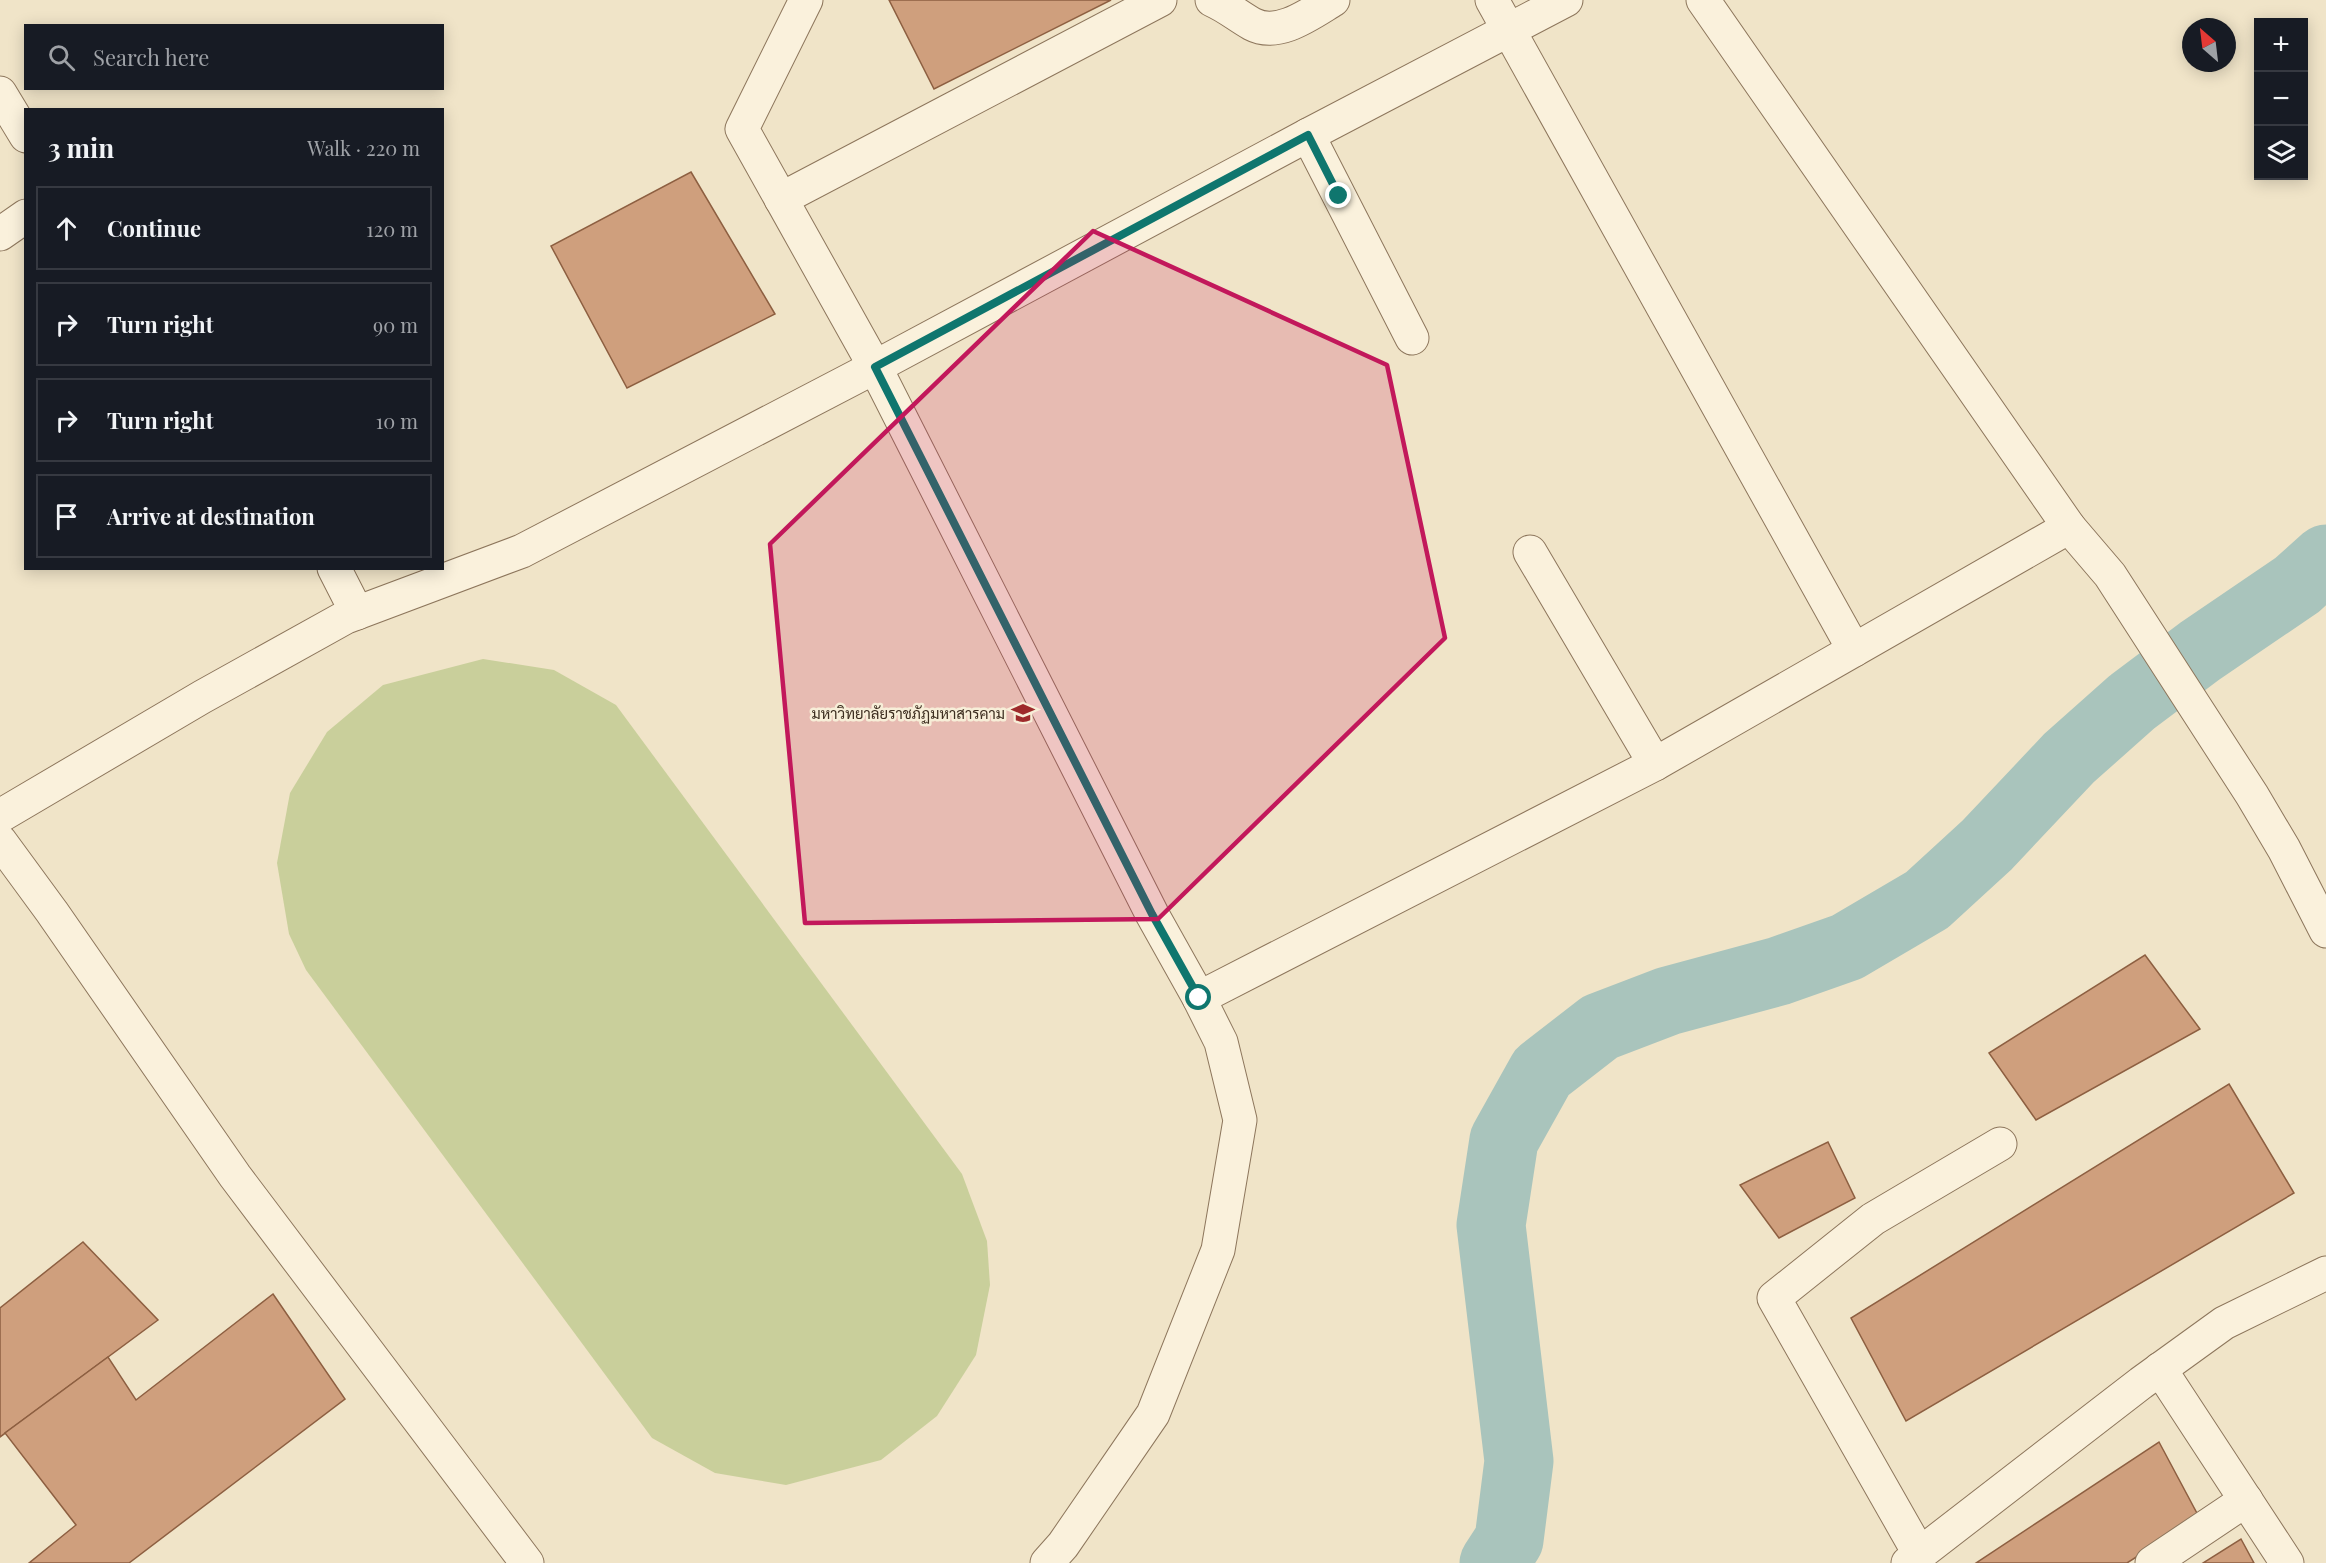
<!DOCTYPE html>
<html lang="en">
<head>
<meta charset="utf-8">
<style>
	:root { --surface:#171b24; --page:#20242c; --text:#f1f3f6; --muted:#9ea1a6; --line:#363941 }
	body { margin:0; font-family:"Playfair Display",Sarabun,serif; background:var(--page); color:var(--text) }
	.controls { position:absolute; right:18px; top:18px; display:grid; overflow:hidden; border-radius:0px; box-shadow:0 3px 15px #0003 }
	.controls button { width:54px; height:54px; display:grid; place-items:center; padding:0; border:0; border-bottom:2px solid var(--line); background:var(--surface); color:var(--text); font:30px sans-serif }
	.compass { position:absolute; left:2182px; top:18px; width:54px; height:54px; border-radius:50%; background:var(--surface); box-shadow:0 3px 15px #0003; rotate:332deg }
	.stop { position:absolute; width:18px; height:18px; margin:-14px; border:4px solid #0f766e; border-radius:50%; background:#fff }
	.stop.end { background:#0f766e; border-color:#fff; box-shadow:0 2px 6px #0008 }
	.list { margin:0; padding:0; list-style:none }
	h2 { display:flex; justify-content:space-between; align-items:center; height:78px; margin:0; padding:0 24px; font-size:26px }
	h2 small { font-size:20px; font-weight:400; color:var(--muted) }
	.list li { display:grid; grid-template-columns:39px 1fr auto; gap:18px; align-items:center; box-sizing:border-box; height:84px; margin:0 12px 12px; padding:0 12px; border:2px solid var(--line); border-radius:0px }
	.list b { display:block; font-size:22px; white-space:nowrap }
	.list em { font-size:20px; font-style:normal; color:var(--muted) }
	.icon { flex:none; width:33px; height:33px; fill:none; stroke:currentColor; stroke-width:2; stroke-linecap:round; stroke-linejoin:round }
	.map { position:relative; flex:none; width:2326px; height:1563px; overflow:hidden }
	.search { position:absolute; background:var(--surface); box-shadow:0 3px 15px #0003; left:24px; top:24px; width:420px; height:66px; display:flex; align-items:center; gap:15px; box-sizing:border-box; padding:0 21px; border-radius:0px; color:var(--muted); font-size:22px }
	.panel { position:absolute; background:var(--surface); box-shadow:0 3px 15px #0003; left:24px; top:108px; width:420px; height:462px; border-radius:0px }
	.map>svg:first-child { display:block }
	.park { fill:#c9cf9b }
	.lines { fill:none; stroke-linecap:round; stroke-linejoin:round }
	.river { stroke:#a9c4bc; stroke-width:69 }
	.building { fill:#cf9f7d; stroke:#8d5f41; stroke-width:1.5 }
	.minor-casing { stroke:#8d765c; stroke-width:35 }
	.minor { stroke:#faf1dc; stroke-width:33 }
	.route { stroke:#0f766e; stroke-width:8 }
	.marked { fill:#c2185b; fill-opacity:0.2; stroke:#c2185b; stroke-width:4.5; stroke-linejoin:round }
	.labels { text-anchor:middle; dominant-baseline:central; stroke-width:5; stroke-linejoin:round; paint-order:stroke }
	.poi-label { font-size:15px; fill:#3d2e20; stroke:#f7eed8; text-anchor:end }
</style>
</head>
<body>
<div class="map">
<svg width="2326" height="1563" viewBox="0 0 2326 1563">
	<rect width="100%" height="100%" fill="#f0e4c8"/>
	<!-- park -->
	<path class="park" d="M483 659 554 670 616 705 962 1174 987 1241 990 1285 976 1355 937 1416 881 1460 786 1485 715 1473 652 1438 306 970 289 934 277 863 290 793 327 732 383 685Z"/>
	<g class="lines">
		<!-- river -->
		<path class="river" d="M1494 1563 1509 1540 1519 1461 1491 1225 1504 1140 1542 1072 1600 1027 1668 1001 1779 971 1847 947 1927 900 1987 845 2069 758 2132 702 2200 651 2297 585 2326 559"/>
	</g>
	<!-- building -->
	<g class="building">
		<path d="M889 0H1111L934 89Z"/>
		<path d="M691 172 775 314 627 388 551 246Z"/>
		<path d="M2145 955 2200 1029 2036 1120 1989 1053Z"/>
		<path d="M2229 1084 2294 1193 1906 1421 1851 1318Z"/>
		<path d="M1828 1142 1855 1198 1779 1238 1740 1185Z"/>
		<path d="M83 1242 158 1320 0 1437V1308Z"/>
		<path d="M273 1294 345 1399 129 1563H29L76 1525 5 1433 108 1357 136 1400Z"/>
		<path d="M2159 1442 2199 1517 2127 1563H1976Z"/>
		<path d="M2241 1539 2254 1563H2203Z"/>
	</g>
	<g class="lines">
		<!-- minor casing -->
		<g class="minor-casing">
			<g id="minor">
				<path d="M806 0 742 129 875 367 1152 914 1199 998 1221 1042 1240 1120 1218 1250 1153 1414 1063 1545 1047 1563"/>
				<path d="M1212 0C1226 6 1238 16 1252 24 1278 38 1310 14 1333 0"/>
				<path d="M1492 0 1854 650"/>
				<path d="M1703 0 2069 527 2110 575 2252 795 2284 849 2326 931"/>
				<path d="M0 93 26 136"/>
				<path d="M1308 135 1412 338"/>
				<path d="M781 199 1160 0"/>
				<path d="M0 234 26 216"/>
				<path d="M1530 552 1655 764"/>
				<path d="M334 568 357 613"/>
				<path d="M0 816 202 697 346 617 522 551 875 367 1308 135 1566 0"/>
				<path d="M0 841 52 912 235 1176 527 1563"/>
				<path d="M1199 998 1655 764 2069 527"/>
				<path d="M2160 1369 2287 1563"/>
				<path d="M1919 1553 1774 1298 1873 1219 2000 1144"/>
				<path d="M1908 1563 2141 1383 2224 1323 2326 1273"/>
				<path d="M2152 1563 2246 1500"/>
			</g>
		</g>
		<!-- minor -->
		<use href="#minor" class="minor"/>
	</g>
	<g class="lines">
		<!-- route -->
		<path class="route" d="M1199 998 1152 914 875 367 1308 135 1339 196"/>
	</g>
	<!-- marked area -->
	<path class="marked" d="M1093 231 1387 365 1445 638 1158 919 805 923 770 544Z"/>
	<!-- icons -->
	<defs>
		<g id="university-bare" transform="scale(1.8)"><path d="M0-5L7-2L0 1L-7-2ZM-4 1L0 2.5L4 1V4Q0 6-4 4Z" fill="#9e2a2b" stroke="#f7eed8" stroke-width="2.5" paint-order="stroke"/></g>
	</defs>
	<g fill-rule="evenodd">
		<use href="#university-bare" x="1023" y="713"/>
	</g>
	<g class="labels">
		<!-- poi labels -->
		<g class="poi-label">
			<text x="1005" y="713">มหาวิทยาลัยราชภัฏมหาสารคาม</text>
		</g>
	</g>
</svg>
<div class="controls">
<button>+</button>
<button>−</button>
<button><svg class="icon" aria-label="layers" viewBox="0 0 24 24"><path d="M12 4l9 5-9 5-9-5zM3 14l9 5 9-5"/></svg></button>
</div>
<svg class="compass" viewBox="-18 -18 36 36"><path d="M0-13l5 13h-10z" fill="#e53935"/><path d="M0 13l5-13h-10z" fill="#9ea1a6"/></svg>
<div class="stop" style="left:1199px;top:998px"></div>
<div class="stop end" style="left:1339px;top:196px"></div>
<div class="search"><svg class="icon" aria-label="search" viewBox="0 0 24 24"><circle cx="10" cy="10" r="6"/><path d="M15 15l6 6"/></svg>Search here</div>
<section class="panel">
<h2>3 min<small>Walk · 220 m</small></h2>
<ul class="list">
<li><svg class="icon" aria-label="ahead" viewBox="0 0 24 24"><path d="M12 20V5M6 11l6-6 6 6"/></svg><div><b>Continue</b></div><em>120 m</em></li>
<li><svg class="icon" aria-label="right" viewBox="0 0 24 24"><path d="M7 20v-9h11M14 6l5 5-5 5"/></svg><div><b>Turn right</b></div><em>90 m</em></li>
<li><svg class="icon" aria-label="right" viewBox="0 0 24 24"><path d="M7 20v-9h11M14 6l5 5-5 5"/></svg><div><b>Turn right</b></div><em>10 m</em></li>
<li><svg class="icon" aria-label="arrive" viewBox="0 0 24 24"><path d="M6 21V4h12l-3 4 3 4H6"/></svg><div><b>Arrive at destination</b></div></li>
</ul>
</section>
</div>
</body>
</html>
